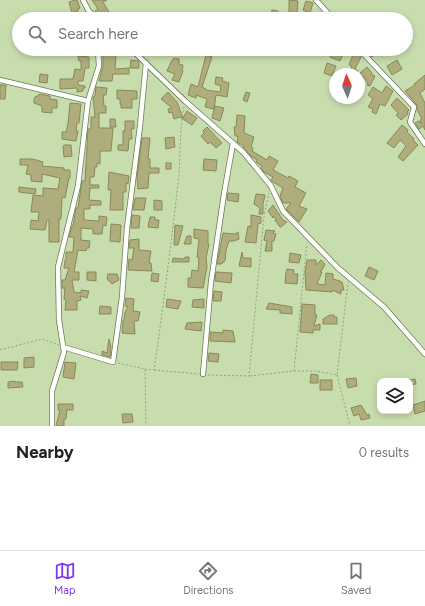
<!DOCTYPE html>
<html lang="en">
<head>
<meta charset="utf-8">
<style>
	:root { --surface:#fff; --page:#f2f2f2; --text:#202124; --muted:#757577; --line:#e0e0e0; --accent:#7c3aed }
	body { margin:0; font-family:Figtree,sans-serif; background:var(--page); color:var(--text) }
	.controls { position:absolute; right:12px; bottom:12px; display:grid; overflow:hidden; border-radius:8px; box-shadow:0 2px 6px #0003 }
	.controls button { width:36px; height:36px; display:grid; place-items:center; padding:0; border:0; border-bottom:1px solid var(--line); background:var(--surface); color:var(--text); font:20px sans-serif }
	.compass { position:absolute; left:329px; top:68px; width:36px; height:36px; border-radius:50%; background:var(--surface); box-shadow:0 2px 6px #0003; rotate:357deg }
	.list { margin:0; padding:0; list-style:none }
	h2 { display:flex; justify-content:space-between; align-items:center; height:52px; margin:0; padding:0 16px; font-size:17px }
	h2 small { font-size:13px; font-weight:400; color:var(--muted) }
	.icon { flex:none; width:22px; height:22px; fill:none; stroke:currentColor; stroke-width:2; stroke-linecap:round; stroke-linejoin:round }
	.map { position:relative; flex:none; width:425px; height:426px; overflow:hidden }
	.search { position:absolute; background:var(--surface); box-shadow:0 2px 6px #0003; left:12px; right:12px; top:12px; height:44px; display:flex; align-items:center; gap:10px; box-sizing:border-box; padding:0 14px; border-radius:22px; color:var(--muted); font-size:15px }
	.sheet { height:124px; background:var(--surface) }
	nav { display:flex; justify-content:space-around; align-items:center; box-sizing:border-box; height:56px; border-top:1px solid var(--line); background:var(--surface); font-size:11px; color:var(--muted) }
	nav a { display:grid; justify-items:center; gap:2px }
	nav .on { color:var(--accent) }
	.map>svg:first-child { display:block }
	.building { fill:#aead7b; stroke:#898858 }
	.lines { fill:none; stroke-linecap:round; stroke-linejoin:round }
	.street-casing { stroke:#697c50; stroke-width:6 }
	.path { stroke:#91a27c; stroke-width:1; stroke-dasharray:2 2; stroke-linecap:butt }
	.street { stroke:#fff; stroke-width:4.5 }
</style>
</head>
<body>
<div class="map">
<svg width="425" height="426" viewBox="0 0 425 426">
	<rect width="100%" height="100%" fill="#c8ddae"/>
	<!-- building -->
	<g class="building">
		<path d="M75 0H77L80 8 78 9V11L72 13 69 2Z"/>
		<path d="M92 0H107L103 2 110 14 101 19 95 11 98 9Z"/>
		<path d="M289 0 298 1 297 13H289Z"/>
		<path d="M306 1 313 3 310 13 303 10Z"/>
		<path d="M272 10 278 11 277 17 271 15Z"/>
		<path d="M103 49H123V50H126V55H116L115 69 129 68V74H113L112 81H99L103 66Z"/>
		<path d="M334 49 344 52 340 61 330 57Z"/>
		<path d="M370 49H374L377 51 372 57 367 52Z"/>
		<path d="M354 52H357L361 57 355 69 358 71 356 74H345L347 70 350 71 352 66 349 65Z"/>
		<path d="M206 55 212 57 202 87 206 89V90L220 92 221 86 215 84 216 77 223 78 222 81 229 83 227 97 216 95 214 109 205 107 207 99 196 95V98L188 95 191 84 198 87Z"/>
		<path d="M78 56 89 57V68H85L83 81H78V85L85 86V88H83V91L77 92V88L60 89V79H73L75 69 81 70V61H79Z"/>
		<path d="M174 58 179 59V64L183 65 182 71H183L179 82 172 80 175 74 167 71 172 60H173Z"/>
		<path d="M131 60 138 61 139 62V68H130Z"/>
		<path d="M397 60 402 69 392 75 387 66Z"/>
		<path d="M327 63 336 66 332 76 324 73Z"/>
		<path d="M367 67 372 73 371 74 375 76 370 86 367 85 368 83 360 73Z"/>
		<path d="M40 74 48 75 47 83 39 82Z"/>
		<path d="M425 75V89L420 93 425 103V130L423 126 419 129 415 123 419 121 422 124 420 120 422 119 417 110V105L405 91 415 85 414 84Z"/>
		<path d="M0 85H6L5 99H0Z"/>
		<path d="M386 86 393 91 385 106 380 104 376 114 372 112 373 109 368 107 373 99 368 95 373 87 382 93Z"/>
		<path d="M96 87 107 88 106 95H103L104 106H106V113H99V128H113L111 151H100V164L97 163V167H95L94 177H90V185H99V188H90L89 200 101 201V205H90V209H84V220L99 221V216L107 217 106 226 103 225 102 234H93V229L81 228V240L90 241 89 248H87L86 251 78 250 74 272H79V280H72L74 292 81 293V290L89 291 87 298 80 296 81 300 77 301V310H65L66 300 64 299 65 288H62V280H65L69 268H64L65 260H66V252H73L74 237H69L72 226H73L76 208H78L82 181H85L88 129H91V117H95L93 97 95 96Z"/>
		<path d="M117 90 137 91V99H132V108H121V104H120V99H117Z"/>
		<path d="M168 92 177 102 183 118 187 111 197 118 192 125 180 117 174 119 172 112 169 113 168 109 172 108 161 99Z"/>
		<path d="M246 92 250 93 247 102 243 100Z"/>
		<path d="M39 94 50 96V99L57 100V108H52V113L42 112V106L34 103V99L36 96H39Z"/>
		<path d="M397 98 409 110 407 112 408 114 401 120 396 115 398 113 391 105Z"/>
		<path d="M70 103 81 104 79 123H77L76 131H78L76 141 62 139V132H66L68 124Z"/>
		<path d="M215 106 224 108 220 121 212 118Z"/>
		<path d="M237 115 245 116 244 133 254 137 251 147 253 148 252 151 267 160 269 156 278 161 273 170 288 178 289 176 298 181 295 187 306 193 299 206 307 209 299 222 286 209 291 203H283L280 196 283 188 273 182 271 180 273 177 264 172 261 168 262 166 256 162 257 160 252 157 243 147 244 146 237 142 238 136H235L234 127H236Z"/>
		<path d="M110 119H115L116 127H110Z"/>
		<path d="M125 121H134V129H131L132 139H129L128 151 118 150V145H123V131H125Z"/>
		<path d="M402 125 408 130 407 132 414 139 413 140 418 145 403 161 398 157 406 146 400 140 394 148 387 143Z"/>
		<path d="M207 127 222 143 216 148 210 142 208 144 201 136 204 133 203 131Z"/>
		<path d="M174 137 175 147 166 149 165 138Z"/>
		<path d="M142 138H150L148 159H150V168H159V173H149L148 188 138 189 137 177Z"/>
		<path d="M64 145H71L72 156 64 157 63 147Z"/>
		<path d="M20 159H33L43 162 42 166 64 168V170H70V178H69L65 198 62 197 61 219H59V242H49V220H47L45 230 30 229 31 220 38 221 39 212H31L33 195 43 196V188L58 189 60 178 42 174V182L31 181V175L26 174 28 165H20Z"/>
		<path d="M204 159 217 160 216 171 203 170Z"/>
		<rect x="166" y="163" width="5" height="6"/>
		<path d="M109 172 129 176 128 184 126 183V192H123V210H110L111 190H108Z"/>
		<path d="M19 187 36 189 35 194 19 192Z"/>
		<path d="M228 193 239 194 238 202 227 200Z"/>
		<path d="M256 194 265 195 263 204V214H259L260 208 254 204Z"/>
		<path d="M135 198H146L144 210H133Z"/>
		<path d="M154 200 162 201V210H154Z"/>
		<path d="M273 205 283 220 287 222 281 227H280L275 220 276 219 273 216V218L268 211Z"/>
		<path d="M132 215 140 216 139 228H131Z"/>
		<path d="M251 215 261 217V223L258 224 256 243 245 242 248 226 251 227Z"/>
		<path d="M150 217H155V220H159L158 228 148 227Z"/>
		<path d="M111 224 121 225 120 242 110 241Z"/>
		<path d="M175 225 183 226 178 245H174Z"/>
		<path d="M194 229 208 231V244H209L206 258 207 267 203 288 188 287V278H191L192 270 198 271 199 258 197 257 199 239 194 238Z"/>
		<path d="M266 230 275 231 273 233 276 234 274 241H272V251H265L267 241 264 240Z"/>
		<path d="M238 232 239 239 234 241H229L226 250 225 261 223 262 222 264H217L223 233 235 234Z"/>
		<path d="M187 236H191V244H184Z"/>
		<path d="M139 239V250L151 251 149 263H151L152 271 128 270 129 259 132 260 134 248H129L130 240Z"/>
		<path d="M242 252 243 258H251V267L239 266Z"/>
		<path d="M290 253 301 255 299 263 289 262Z"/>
		<path d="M185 257H189V262H172L173 258 184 259Z"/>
		<path d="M307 260H316V265L321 260 325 264 322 270 320 272H322L317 284 325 285 326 273 333 274V279L340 281V282H342L344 290H341V294L332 290V292L306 290 305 273Z"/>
		<path d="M369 267 378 271 374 280 365 276Z"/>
		<path d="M287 269 294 270 293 274H298L297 284 285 283 286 272Z"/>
		<path d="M87 272H96V281L87 280Z"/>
		<path d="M216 272 232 273 231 283 215 281Z"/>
		<path d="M152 273 159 274 158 282 151 281Z"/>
		<path d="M108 274H117L119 280 112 284 107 279Z"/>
		<path d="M214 291 222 292 221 301H213Z"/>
		<path d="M126 298 134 299 133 311 140 312 138 321H134L135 334 122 333 123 320H124L125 312 128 307 125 306Z"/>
		<path d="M167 299 181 301 178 309 166 307Z"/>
		<path d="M204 299V308L192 307 193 300Z"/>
		<path d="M269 303 292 307V314L280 313V310L266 309Z"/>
		<path d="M302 304 315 305V315H317L314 326 320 324V330H313V333L300 332Z"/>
		<path d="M100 306 111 307V314H99Z"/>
		<path d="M330 315H334V317H337V324H323V319Z"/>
		<path d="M202 322 201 331 185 329 187 323Z"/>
		<path d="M223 330 233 331 235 342 210 341V332L223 333Z"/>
		<path d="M109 339 111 347 110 357 102 355V351L107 353Z"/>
		<path d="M209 353 219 354 218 362 208 361Z"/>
		<path d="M34 357V367L24 368V358Z"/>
		<path d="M1 362H18L17 370H1Z"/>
		<path d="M65 362 76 363 74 379 63 377Z"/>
		<path d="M311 374 318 375V383H310Z"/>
		<path d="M356 378 357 386 348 388 346 379Z"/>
		<path d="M415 379 416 384 410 385V380Z"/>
		<rect x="320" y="380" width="12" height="10"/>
		<path d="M15 381V382H22L23 387 8 388V382Z"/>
		<path d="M425 401V411L415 414 413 405Z"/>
		<path d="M58 404H73V410H67L66 419H64V426H56L60 410H58Z"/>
		<path d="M361 405 367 415 369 414 370 418 361 420 359 414 354 416 351 408Z"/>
		<path d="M122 414H132L133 422 123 423Z"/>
	</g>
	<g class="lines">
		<!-- street casing -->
		<g class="street-casing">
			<g id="street">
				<path d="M83 0 93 19"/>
				<path d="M316 0 333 19"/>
				<path d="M91 13 97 19"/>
				<path d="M131 49 185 101 243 152 271 186 283 211 338 268 384 307 425 354"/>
				<path d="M359 49 414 107 410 122 425 144"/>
				<path d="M0 80 88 101"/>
				<path d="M63 347 113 362 122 297 127 228 140 126 146 63"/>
				<path d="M203 374 211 282 224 194 233 143"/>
				<path d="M52 426V391L64 352 59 320 58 267 78 186 88 101 99 66 98 49"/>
			</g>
		</g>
		<!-- path -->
		<g class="path">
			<path d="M0 350 42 339 59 345"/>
			<path d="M118 363 145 369 146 426"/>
			<path d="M145 369 154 370C163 308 171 246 178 183 181 158 179 132 184 107"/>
			<path d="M154 370 199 374"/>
			<path d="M294 371H316L337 375 348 282"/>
			<path d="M208 375 249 376 264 216 269 193"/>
			<path d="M337 375 350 426"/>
			<path d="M250 376 294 371 307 243"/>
		</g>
		<!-- street -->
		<use href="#street" class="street"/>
	</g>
</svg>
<div class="controls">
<button><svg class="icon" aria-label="layers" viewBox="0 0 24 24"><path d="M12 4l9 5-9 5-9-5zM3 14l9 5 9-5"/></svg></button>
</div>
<svg class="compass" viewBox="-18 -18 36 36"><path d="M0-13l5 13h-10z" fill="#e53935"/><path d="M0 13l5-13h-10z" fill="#757577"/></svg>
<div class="search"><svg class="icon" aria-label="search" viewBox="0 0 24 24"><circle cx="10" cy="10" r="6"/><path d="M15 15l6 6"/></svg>Search here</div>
</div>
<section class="sheet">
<h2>Nearby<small>0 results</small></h2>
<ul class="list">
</ul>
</section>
<nav>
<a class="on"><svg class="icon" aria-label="map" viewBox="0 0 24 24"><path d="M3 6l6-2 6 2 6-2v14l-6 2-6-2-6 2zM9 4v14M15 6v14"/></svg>Map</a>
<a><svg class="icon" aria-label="directions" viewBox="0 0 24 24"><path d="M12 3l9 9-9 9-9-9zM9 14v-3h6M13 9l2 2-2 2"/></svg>Directions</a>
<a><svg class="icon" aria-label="saved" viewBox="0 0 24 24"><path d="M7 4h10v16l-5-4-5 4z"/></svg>Saved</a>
</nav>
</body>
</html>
